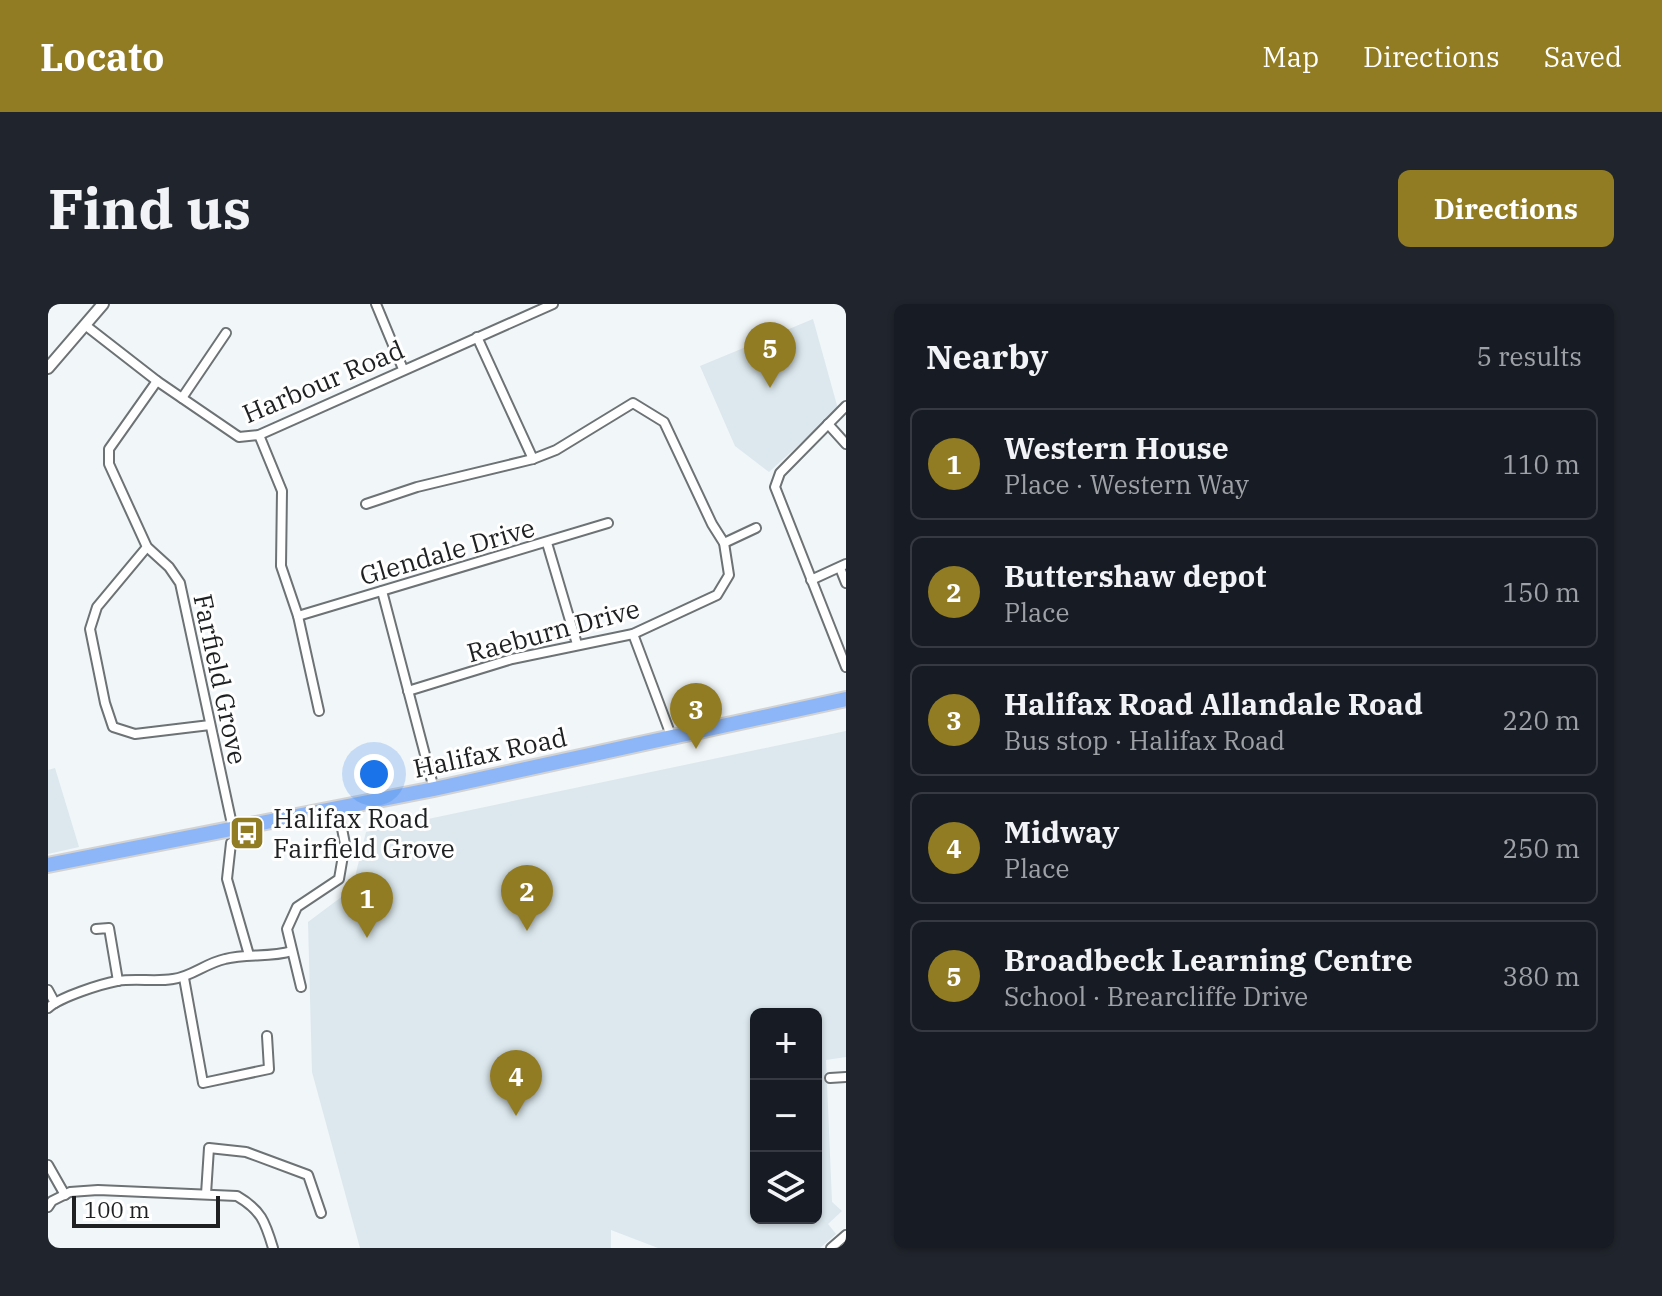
<!DOCTYPE html>
<html lang="en">
<head>
<meta charset="utf-8">
<style>
	:root { --surface:#171b24; --page:#20242c; --text:#f1f3f6; --muted:#9ea1a6; --line:#363941; --accent:#917c23 }
	body { margin:0; font-family:"IBM Plex Serif",serif; background:var(--page); color:var(--text) }
	.controls { position:absolute; right:24px; bottom:24px; display:grid; overflow:hidden; border-radius:12px; box-shadow:0 2px 6px #0004 }
	.controls button { width:72px; height:72px; display:grid; place-items:center; padding:0; border:0; border-bottom:2px solid var(--line); background:var(--surface); color:var(--text); font:40px sans-serif }
	.scale { position:absolute; left:24px; bottom:20px; width:148px; box-sizing:border-box; padding-left:8px; border:4px solid #1e2021; border-top:0; font-size:22px; line-height:28px; white-space:nowrap; color:#1e2021; -webkit-text-stroke:6px #fff; paint-order:stroke }
	.you { position:absolute; left:326px; top:470px; width:28px; height:28px; margin:-20px; border:6px solid #fff; border-radius:50%; background:#1a73e8; box-shadow:0 0 0 12px #1a73e833 }
	.badge { display:grid; place-items:center; width:52px; height:52px; border-radius:50%; background:var(--accent); color:#fff; font-size:26px; font-weight:700 }
	.pin { position:absolute; translate:-50% -66px; filter:drop-shadow(0 2px 4px #0008) }
	.pin::after { content:''; position:absolute; top:42px; width:28px; height:24px; background:inherit; clip-path:polygon(0 0,100% 0,50% 100%) }
	.list { margin:0; padding:0; list-style:none }
	h2 { display:flex; justify-content:space-between; align-items:center; height:104px; margin:0; padding:0 32px; font-size:34px }
	h2 small { font-size:26px; font-weight:400; color:var(--muted) }
	.list li { display:grid; grid-template-columns:52px 1fr auto; gap:24px; align-items:center; box-sizing:border-box; height:112px; margin:0 16px 16px; padding:0 16px; border:2px solid var(--line); border-radius:12px }
	.list b { display:block; font-size:30px; white-space:nowrap }
	.list p { margin:0; font-size:26px; white-space:nowrap; color:var(--muted) }
	.list em { font-size:26px; font-style:normal; color:var(--muted) }
	.icon { flex:none; width:44px; height:44px; fill:none; stroke:currentColor; stroke-width:2; stroke-linecap:round; stroke-linejoin:round }
	.map { position:relative; flex:none; width:798px; height:944px; overflow:hidden; border-radius:12px }
	header { display:flex; align-items:center; gap:48px; box-sizing:border-box; height:112px; padding:0 40px; background:var(--accent); color:#fff }
	header strong { font-size:38px }
	nav { display:flex; gap:44px; margin-inline-start:auto; font-size:28px }
	.intro { display:flex; align-items:center; justify-content:space-between; box-sizing:border-box; height:192px; padding:0 48px }
	h1 { margin:0; font-size:56px }
	.button { padding:20px 36px; border-radius:12px; background:var(--accent); color:#fff; font-size:28px; font-weight:700 }
	main { display:flex; gap:48px; padding:0 48px }
	aside { flex:1; background:var(--surface); border-radius:12px; box-shadow:0 2px 6px #0004 }
	.map>svg:first-child { display:block }
	.built { fill:#dce8ee; fill-rule:evenodd }
	.lines { fill:none; stroke-linecap:round; stroke-linejoin:round }
	.minor-casing { stroke:#6d7274; stroke-width:12 }
	.tertiary-casing { stroke:#6d7274; stroke-width:14 }
	.trunk-casing { stroke:#d2d2d3; stroke-width:18 }
	.minor { stroke:#fff; stroke-width:8 }
	.tertiary { stroke:#fff; stroke-width:10 }
	.trunk { stroke:#8cb6f7; stroke-width:14 }
	.labels { text-anchor:middle; dominant-baseline:central; stroke-width:6; stroke-linejoin:round; paint-order:stroke }
	.street-label { font-size:26px; fill:#1e2021; stroke:#fff }
	.poi-label { font-size:26px; fill:#1e2021; stroke:#fff; text-anchor:start }
</style>
</head>
<body>
<header>
<strong>Locato</strong>
<nav><a>Map</a><a>Directions</a><a>Saved</a></nav>
</header>
<div class="intro"><h1>Find us</h1><a class="button">Directions</a></div>
<main>
<div class="map">
<svg width="798" height="944" viewBox="0 0 798 944">
	<rect width="100%" height="100%" fill="#f1f6f9"/>
	<!-- built -->
	<g class="built">
		<path d="M765 15 790 105 721 168 687 142 652 62Z"/>
		<path d="M798 427V753L778 756 784 898 794 907 780 920 788 930 772 944H610L563 926V944H312L264 768 260 618 304 585 318 528ZM708 710H768V914H708Z"/>
		<path d="M7 464 31 543 0 550V466Z"/>
	</g>
	<g class="lines">
		<!-- minor casing -->
		<g class="minor-casing">
			<g id="minor">
				<path d="M328 0 355 65"/>
				<path d="M37 21 109 77 191 133 211 131 505 0"/>
				<path d="M429 33 485 155"/>
				<path d="M109 77 61 145V160L99 243 121 263 132 279 185 525"/>
				<path d="M134 94 178 29"/>
				<path d="M798 102 732 169 727 183 798 363"/>
				<path d="M780 120 798 140"/>
				<path d="M211 131 234 187 233 262 250 312 271 407"/>
				<path d="M318 200 369 183 485 155 508 146 585 99 616 118 664 220 676 239 681 271 669 291 585 330 464 355 360 387"/>
				<path d="M499 239 529 340"/>
				<path d="M676 239 708 224"/>
				<path d="M99 243 49 303 42 325 57 399 65 423 87 430 162 421"/>
				<path d="M792 264 798 279"/>
				<path d="M763 276 798 260"/>
				<path d="M334 287 386 485"/>
				<path d="M250 312 560 219"/>
				<path d="M585 330 624 434"/>
				<path d="M183 539 179 575 201 651"/>
				<path d="M48 625 61 624 70 677"/>
				<path d="M136 674 155 779 221 765 219 732"/>
				<path d="M253 683 239 625 249 603 291 575 297 540 290 504"/>
				<path d="M0 686 7 699"/>
				<path d="M0 704C12 693 53 680 69 677 88 674 107 678 125 675 143 673 158 659 177 655 199 649 222 654 244 647"/>
				<path d="M782 774 798 773"/>
				<path d="M0 861 17 891"/>
				<path d="M158 890 161 844 198 848 260 871 273 909"/>
				<path d="M0 903 4 897 22 888 50 886 189 892C213 906 217 917 225 944"/>
				<path d="M783 944 798 931"/>
			</g>
		</g>
		<!-- tertiary casing -->
		<g class="tertiary-casing">
			<path id="tertiary" d="M0 64 55 0"/>
		</g>
		<!-- trunk casing -->
		<g class="trunk-casing">
			<path id="trunk" d="M0 561 386 485 798 395"/>
		</g>
		<!-- minor -->
		<use href="#minor" class="minor"/>
		<!-- tertiary -->
		<use href="#tertiary" class="tertiary"/>
		<!-- trunk -->
		<use href="#trunk" class="trunk"/>
	</g>
	<!-- icons -->
	<defs>
		<g id="bus-square" transform="scale(1.8)"><rect x="-9" y="-9" width="18" height="18" rx="4" fill="#917c23" stroke="#fff"/><path d="M-5-6H5V4H4V6H2V4H-2V6H-4V4H-5ZM-3.5-4V0h7V-4ZM-3.5 1.2v1.5H-2V1.2ZM2 1.2v1.5H3.5V1.2Z" fill="#fff"/></g>
	</defs>
	<g fill-rule="evenodd">
		<use href="#bus-square" x="199" y="529"/>
	</g>
	<g class="labels">
		<!-- street labels -->
		<g class="street-label">
			<text transform="translate(275 77) rotate(-23)">Harbour Road</text>
			<text transform="translate(399 247) rotate(-16)">Glendale Drive</text>
			<text transform="translate(505 326) rotate(-15)">Raeburn Drive</text>
			<text transform="translate(173 375) rotate(78)">Farfield Grove</text>
			<text transform="translate(442 448) rotate(-12)">Halifax Road</text>
		</g>
		<!-- poi labels -->
		<g class="poi-label">
			<text x="225" y="514">Halifax Road<tspan x="225" dy="30">Fairfield Grove</tspan></text>
		</g>
	</g>
</svg>
<div class="controls">
<button>+</button>
<button>−</button>
<button><svg class="icon" aria-label="layers" viewBox="0 0 24 24"><path d="M12 4l9 5-9 5-9-5zM3 14l9 5 9-5"/></svg></button>
</div>
<div class="scale">100 m</div>
<div class="you"></div>
<div class="pin badge" style="left:319px;top:634px">1</div>
<div class="pin badge" style="left:479px;top:627px">2</div>
<div class="pin badge" style="left:648px;top:445px">3</div>
<div class="pin badge" style="left:468px;top:812px">4</div>
<div class="pin badge" style="left:722px;top:84px">5</div>
</div>
<aside>
<h2>Nearby<small>5 results</small></h2>
<ul class="list">
<li><span class="badge">1</span><div><b>Western House</b><p>Place · Western Way</p></div><em>110 m</em></li>
<li><span class="badge">2</span><div><b>Buttershaw depot</b><p>Place</p></div><em>150 m</em></li>
<li><span class="badge">3</span><div><b>Halifax Road Allandale Road</b><p>Bus stop · Halifax Road</p></div><em>220 m</em></li>
<li><span class="badge">4</span><div><b>Midway</b><p>Place</p></div><em>250 m</em></li>
<li><span class="badge">5</span><div><b>Broadbeck Learning Centre</b><p>School · Brearcliffe Drive</p></div><em>380 m</em></li>
</ul>
</aside>
</main>
</body>
</html>
